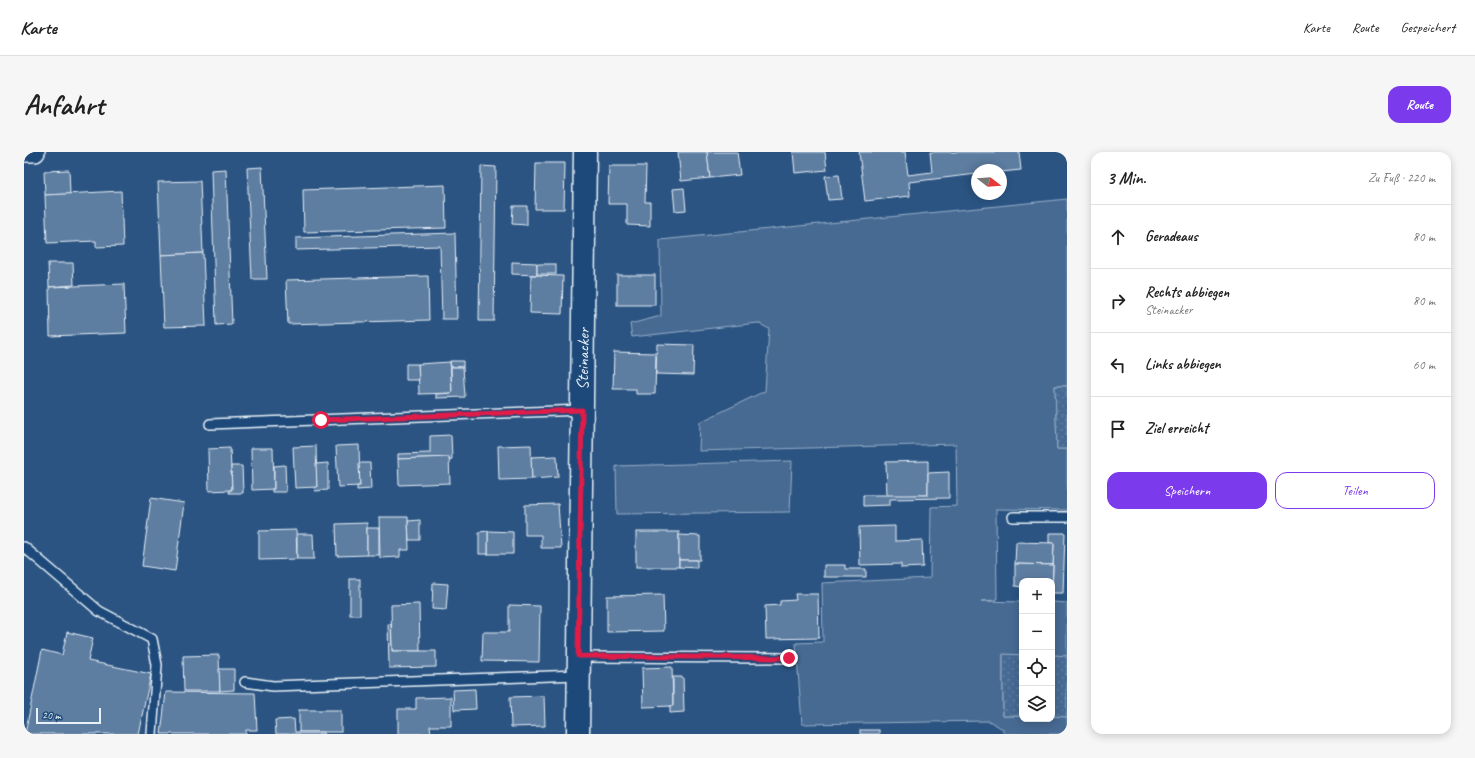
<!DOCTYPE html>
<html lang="de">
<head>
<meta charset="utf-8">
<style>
	:root { --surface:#fff; --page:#f6f6f6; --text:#222; --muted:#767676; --line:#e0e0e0; --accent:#7c3aed }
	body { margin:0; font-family:Caveat,sans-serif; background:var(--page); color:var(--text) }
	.controls { position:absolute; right:12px; bottom:12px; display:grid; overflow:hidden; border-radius:8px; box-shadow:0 2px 10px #0003 }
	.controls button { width:36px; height:36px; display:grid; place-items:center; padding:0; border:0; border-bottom:1px solid var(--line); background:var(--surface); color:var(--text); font:20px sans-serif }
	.compass { position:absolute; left:947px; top:12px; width:36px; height:36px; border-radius:50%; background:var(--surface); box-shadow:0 2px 10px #0003; rotate:107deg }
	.scale { position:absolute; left:12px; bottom:10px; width:65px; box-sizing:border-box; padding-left:4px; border:2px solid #e8f1f8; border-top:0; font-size:11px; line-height:14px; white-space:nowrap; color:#e8f1f8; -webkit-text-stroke:3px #1f4a7a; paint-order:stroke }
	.stop { position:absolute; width:12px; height:12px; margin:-9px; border:3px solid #e11d48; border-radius:50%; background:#fff }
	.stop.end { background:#e11d48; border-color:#fff; box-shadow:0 1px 4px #0008 }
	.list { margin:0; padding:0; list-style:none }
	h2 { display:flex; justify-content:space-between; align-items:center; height:52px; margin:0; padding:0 16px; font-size:17px }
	h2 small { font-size:13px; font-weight:400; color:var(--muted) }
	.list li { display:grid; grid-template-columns:26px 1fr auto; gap:12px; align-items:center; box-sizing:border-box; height:64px; padding:0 16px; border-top:1px solid var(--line) }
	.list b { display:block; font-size:15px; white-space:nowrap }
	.list p { margin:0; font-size:13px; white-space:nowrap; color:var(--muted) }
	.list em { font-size:13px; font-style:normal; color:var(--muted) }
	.actions { display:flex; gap:8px; padding:12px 16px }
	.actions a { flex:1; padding:9px 0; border:1px solid var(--accent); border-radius:12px; text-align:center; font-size:14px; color:var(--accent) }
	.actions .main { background:var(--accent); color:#fff }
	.icon { flex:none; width:22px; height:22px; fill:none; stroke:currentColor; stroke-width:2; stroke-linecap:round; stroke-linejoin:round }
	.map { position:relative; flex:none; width:1043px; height:582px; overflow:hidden; border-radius:12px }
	header { display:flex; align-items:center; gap:24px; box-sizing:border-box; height:56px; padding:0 20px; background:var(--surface); border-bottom:1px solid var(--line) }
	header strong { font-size:19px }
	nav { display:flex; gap:22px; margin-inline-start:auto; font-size:14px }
	.intro { display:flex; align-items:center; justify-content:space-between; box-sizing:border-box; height:96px; padding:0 24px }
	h1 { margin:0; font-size:28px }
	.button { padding:10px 18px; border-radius:12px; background:var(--accent); color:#fff; font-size:14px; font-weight:700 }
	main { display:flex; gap:24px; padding:0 24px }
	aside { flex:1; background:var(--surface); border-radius:12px; box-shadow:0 2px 10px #0003 }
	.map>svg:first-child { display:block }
	.grass { fill:#476b93; stroke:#98aec6 }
	.garden { fill:url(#garden-dots); stroke:#98aec6 }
	.building { fill:#5d7da1; stroke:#e8f1f8 }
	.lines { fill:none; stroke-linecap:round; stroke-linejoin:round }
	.service-casing { stroke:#e8f1f8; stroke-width:12 }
	.minor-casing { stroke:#e8f1f8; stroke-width:22 }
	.tertiary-casing { stroke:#e8f1f8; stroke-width:25 }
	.service { stroke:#1f4a7a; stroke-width:9 }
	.minor { stroke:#1f4a7a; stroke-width:19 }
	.tertiary { stroke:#1f4a7a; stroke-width:22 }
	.route { stroke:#e11d48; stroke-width:5 }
	.labels { text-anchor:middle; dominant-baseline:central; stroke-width:4; stroke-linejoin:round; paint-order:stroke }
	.street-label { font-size:17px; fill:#e8f1f8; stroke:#1f4a7a }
</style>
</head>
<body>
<header>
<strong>Karte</strong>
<nav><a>Karte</a><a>Route</a><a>Gespeichert</a></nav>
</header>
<div class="intro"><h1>Anfahrt</h1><a class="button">Route</a></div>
<main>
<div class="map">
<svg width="1043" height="582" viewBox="0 0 1043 582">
	<defs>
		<pattern id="garden-dots" width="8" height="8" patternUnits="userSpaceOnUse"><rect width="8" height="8" fill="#476b93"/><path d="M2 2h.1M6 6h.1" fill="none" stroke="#6281a3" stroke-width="1.8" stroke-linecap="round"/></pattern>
	</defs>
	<rect width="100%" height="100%" fill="#2b5482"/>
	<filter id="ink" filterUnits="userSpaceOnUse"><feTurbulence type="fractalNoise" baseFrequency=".025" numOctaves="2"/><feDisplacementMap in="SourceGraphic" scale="8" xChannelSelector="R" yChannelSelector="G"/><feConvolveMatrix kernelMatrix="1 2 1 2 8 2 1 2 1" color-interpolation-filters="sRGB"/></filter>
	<g filter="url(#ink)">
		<!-- grass -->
		<g class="grass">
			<path d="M1043 47V234H1031L1033 297H1043V358L972 357 973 448 957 449 998 450V503H979V564H998V567H1028V564L1043 565V582H979V577L965 569 778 572 772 491 799 490 798 431 906 426 907 355 933 354 932 292 675 299 676 270 741 239 745 177 734 171 608 185 606 172 637 164 636 88Z"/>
			<path d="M768 309 766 360 593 362 592 314Z"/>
			<path d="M1028 450 1043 451V504L1028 503Z"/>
		</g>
		<!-- garden -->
		<g class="garden">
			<path d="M1031 234H1043V297H1033Z"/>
			<path d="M979 502 998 503V564H979Z"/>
			<path d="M1028 503 1043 504V565L1028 564Z"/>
		</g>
		<!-- building -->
		<g class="building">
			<path d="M654 0H683L686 26 657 29Z"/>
			<path d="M683 0H713L716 23 686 26Z"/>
			<path d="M769 0H801L803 18 771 21Z"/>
			<path d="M835 0H881L884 23 908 20 906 0H995L997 18 977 20V18H953V22L885 30 886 44 841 49Z"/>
			<path d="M512 11H541L540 57H511Z"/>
			<path d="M457 14 472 15 470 169H455Z"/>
			<path d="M585 14H622L621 50H626V74L603 73V52H584Z"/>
			<path d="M238 15 243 127H228L223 16Z"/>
			<path d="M202 17 208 172 192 173 187 18Z"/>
			<path d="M45 18 46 42 21 43 20 19Z"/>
			<path d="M815 23 818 47 804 48 801 24Z"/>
			<path d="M176 29 179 101 137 103 134 30Z"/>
			<path d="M421 33 422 76 280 80 279 38Z"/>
			<path d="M660 36 662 58 651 59 649 37Z"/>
			<path d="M97 39 99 94 72 95V89L23 91 21 43Z"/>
			<path d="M489 54H503V73L488 72Z"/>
			<path d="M431 81 433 167H418L416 94 272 98V86Z"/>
			<path d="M179 101 182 174 140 175 137 103Z"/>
			<path d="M488 110 513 111V123L488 122Z"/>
			<path d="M24 111H49L50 133 25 135Z"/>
			<rect x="513" y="112" width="19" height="10"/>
			<path d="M507 123 539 124 538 162 506 161Z"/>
			<rect x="593" y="123" width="38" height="30"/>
			<path d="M404 124 405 168 264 172 262 128Z"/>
			<path d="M100 132 102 181 26 184 25 135Z"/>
			<path d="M633 192 670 193 669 223 632 222Z"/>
			<path d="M590 200 632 201 631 242H612V237H589Z"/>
			<path d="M426 209H439V215H427Z"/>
			<path d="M426 210 428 241 395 242 394 212Z"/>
			<path d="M382 212H394L395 228H382Z"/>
			<path d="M427 215H439L441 245 412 246V242L428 241Z"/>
			<path d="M427 283 428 307 425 308V305L374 307V302L406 301V284Z"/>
			<path d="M335 293 336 334 314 335 312 294Z"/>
			<path d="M507 293 508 327 475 328 474 294Z"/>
			<path d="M292 294 293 335 271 336 269 295Z"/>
			<path d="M206 296 208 338 185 339 184 297Z"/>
			<path d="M227 296H249L250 337 228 338Z"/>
			<path d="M533 304 534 325 508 327 507 305Z"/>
			<path d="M425 305 426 331 375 333 374 307Z"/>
			<path d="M904 309V343L863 344 862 310Z"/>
			<path d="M304 311V338L291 339 290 336 293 335 292 312Z"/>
			<path d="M335 311H346L347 337 333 338V334H336Z"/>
			<path d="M261 313 262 340H248V337H250V314Z"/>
			<path d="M207 314H218L219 341H205V338H208Z"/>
			<path d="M925 320V346L866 347V353L839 354V343H904V321Z"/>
			<path d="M127 346 160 351 151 419 118 414Z"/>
			<path d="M534 352 537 396H517V383H501V353Z"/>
			<path d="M355 365H384L385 398H376V405L356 406Z"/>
			<path d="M396 368V388H385L384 369Z"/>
			<path d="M343 371V403L313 404 312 372Z"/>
			<path d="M871 374V389L898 388 899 415 877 416V412L836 413 835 375Z"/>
			<rect x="343" y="376" width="12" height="27"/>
			<path d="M272 378 273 407 235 408V379Z"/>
			<path d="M464 379 489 380V402H464Z"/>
			<path d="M464 379V402H455V380Z"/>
			<rect x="612" y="380" width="43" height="35"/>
			<path d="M1025 381H1041L1039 441H1028L1030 391H1025Z"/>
			<path d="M273 382H289L290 407H273Z"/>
			<path d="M655 383 676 384V408H655Z"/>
			<path d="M992 390 1030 391 1029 413 991 412Z"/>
			<path d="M655 408H673V416L655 415Z"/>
			<path d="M991 412 1029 413 1028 436V429H998V435L991 434Z"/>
			<path d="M800 413H821V417H842V425H800Z"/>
			<rect x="326" y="427" width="10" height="36"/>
			<path d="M409 431 424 432 422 458 408 457Z"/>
			<path d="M771 442H794L795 486 742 487 741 454 756 453V449L772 448Z"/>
			<path d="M639 443 640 479 583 480V444Z"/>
			<path d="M395 452 396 499H368L367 453Z"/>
			<path d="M485 453 516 454 515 510 458 509 459 480H485Z"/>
			<path d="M364 472H367L368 499H412V515L365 516Z"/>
			<path d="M43 480 69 486 64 509 127 522 114 582H1L18 498 38 503Z"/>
			<path d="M195 503 196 539H160L159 504Z"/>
			<path d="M648 515 649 554 619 555 618 516Z"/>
			<path d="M195 517H210V538L196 539Z"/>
			<path d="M649 525H659L660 560 646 561V554H649Z"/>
			<path d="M451 537 452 557 430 558 429 538Z"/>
			<path d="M142 540 231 541 233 578H222V582H137Z"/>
			<path d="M520 544 521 574 487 575 486 545Z"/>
			<path d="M427 545V574H406L407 582H374V557H392V546Z"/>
			<rect x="275" y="558" width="42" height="22"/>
			<path d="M270 567 271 580H300V582H252L251 568Z"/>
			<rect x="836" y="578" width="19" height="4"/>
		</g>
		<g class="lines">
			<!-- service casing -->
			<g class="service-casing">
				<g id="service">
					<path d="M186 272 558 258"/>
					<path d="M989 365H1043"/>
					<path d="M0 395 75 459 128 487 133 513 128 582"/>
					<path d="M555 505 765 506"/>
					<path d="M221 530 249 534 554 523"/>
				</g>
			</g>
			<!-- minor casing -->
			<g class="minor-casing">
				<path id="minor" d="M0 0H11"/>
			</g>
			<!-- tertiary casing -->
			<g class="tertiary-casing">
				<path id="tertiary" d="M554 582 561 0"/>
			</g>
			<!-- service -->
			<use href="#service" class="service"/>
			<!-- minor -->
			<use href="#minor" class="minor"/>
			<!-- tertiary -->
			<use href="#tertiary" class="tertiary"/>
		</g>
	</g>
	<g class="lines" filter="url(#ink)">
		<!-- route -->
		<path class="route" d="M297 268 558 258 554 504 765 506"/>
	</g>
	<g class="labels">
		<!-- street labels -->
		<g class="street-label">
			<text transform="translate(559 207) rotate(-89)">Steinacker</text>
		</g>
	</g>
</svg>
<div class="controls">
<button>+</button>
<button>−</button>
<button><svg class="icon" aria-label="locate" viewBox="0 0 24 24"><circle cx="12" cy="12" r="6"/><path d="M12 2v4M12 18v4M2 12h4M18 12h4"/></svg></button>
<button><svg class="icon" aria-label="layers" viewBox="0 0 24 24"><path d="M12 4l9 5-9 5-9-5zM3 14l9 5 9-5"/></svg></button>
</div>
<svg class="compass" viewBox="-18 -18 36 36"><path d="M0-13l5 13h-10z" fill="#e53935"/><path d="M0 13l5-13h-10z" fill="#767676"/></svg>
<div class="scale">20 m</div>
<div class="stop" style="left:297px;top:268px"></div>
<div class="stop end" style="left:765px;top:506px"></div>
</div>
<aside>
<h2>3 Min.<small>Zu Fuß · 220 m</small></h2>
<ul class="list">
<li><svg class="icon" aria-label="ahead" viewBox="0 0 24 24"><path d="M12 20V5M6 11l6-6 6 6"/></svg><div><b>Geradeaus</b></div><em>80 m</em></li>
<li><svg class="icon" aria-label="right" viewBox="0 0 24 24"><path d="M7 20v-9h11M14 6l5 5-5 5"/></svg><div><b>Rechts abbiegen</b><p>Steinacker</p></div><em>80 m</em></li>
<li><svg class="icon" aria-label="left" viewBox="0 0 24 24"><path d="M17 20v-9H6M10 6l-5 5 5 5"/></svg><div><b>Links abbiegen</b></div><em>60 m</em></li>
<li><svg class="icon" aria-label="arrive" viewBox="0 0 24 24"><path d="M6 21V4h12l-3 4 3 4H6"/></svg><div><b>Ziel erreicht</b></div></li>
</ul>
<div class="actions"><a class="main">Speichern</a><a>Teilen</a></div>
</aside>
</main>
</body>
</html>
